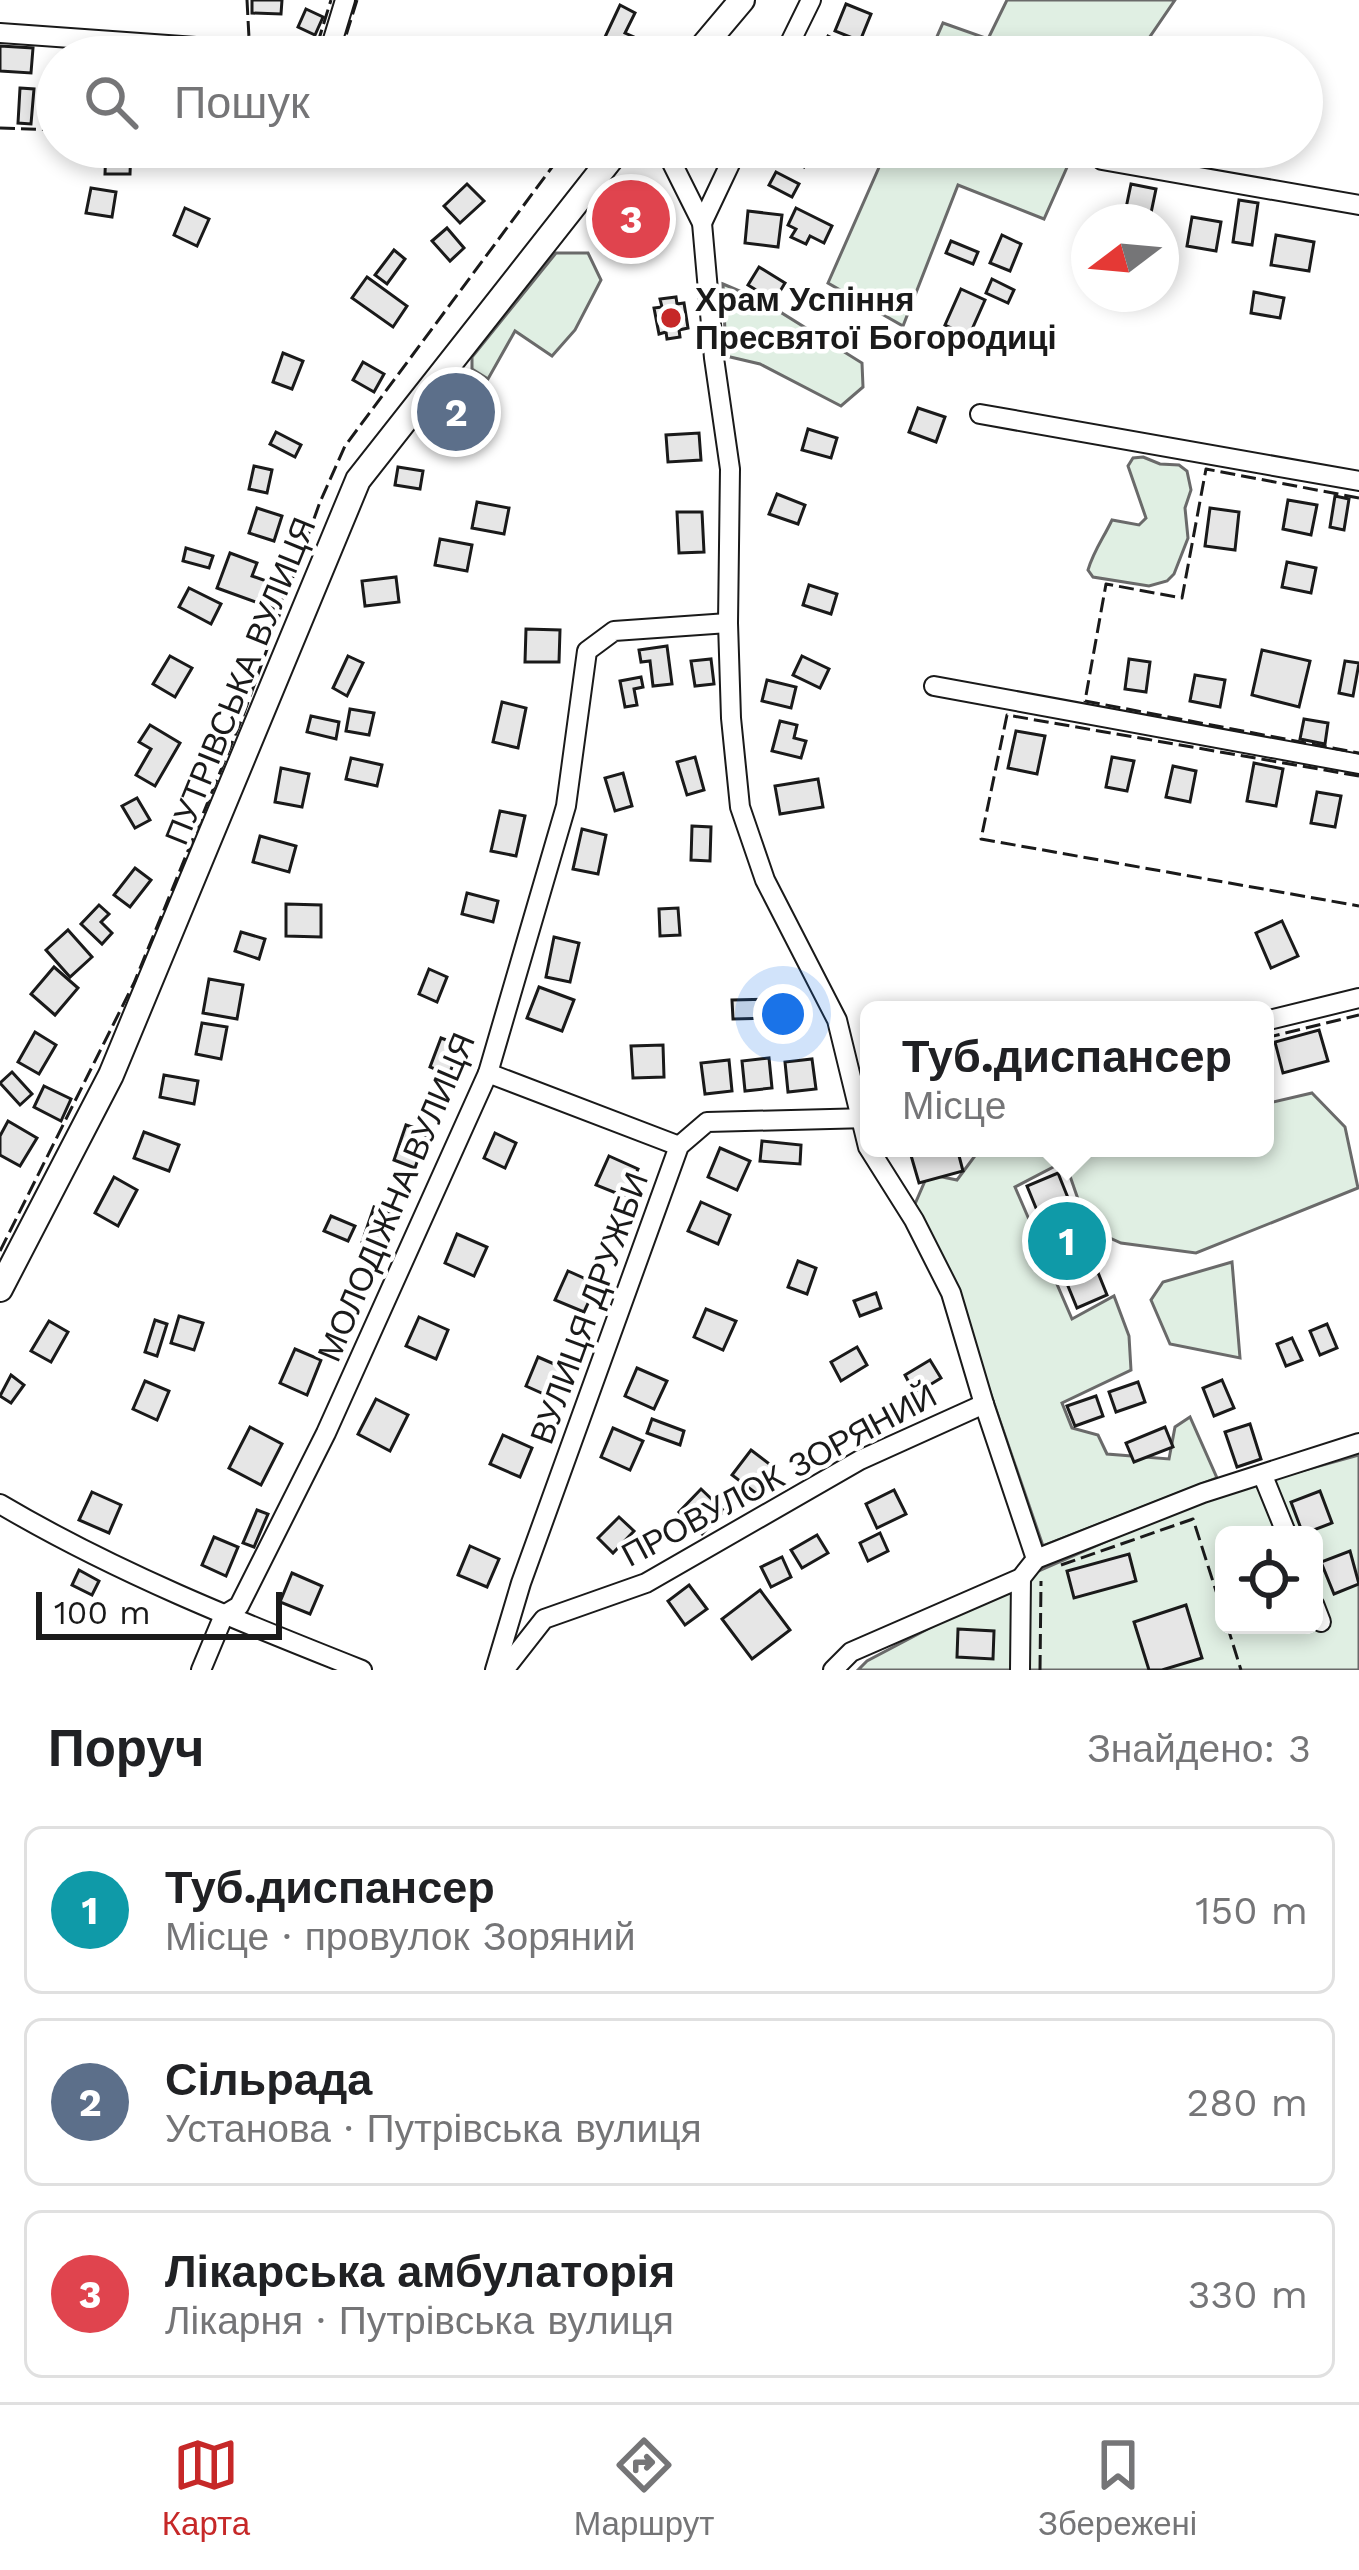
<!DOCTYPE html>
<html lang="uk">
<head>
<meta charset="utf-8">
<style>
	:root { --surface:#fff; --page:#f6f6f6; --text:#202124; --muted:#757577; --line:#e0e0e0; --accent:#c62828 }
	body { margin:0; font-family:"Work Sans",sans-serif; background:var(--page); color:var(--text) }
	.controls { position:absolute; right:36px; bottom:36px; display:grid; overflow:hidden; border-radius:18px; box-shadow:0 6px 18px #0003 }
	.controls button { width:108px; height:108px; display:grid; place-items:center; padding:0; border:0; border-bottom:3px solid var(--line); background:var(--surface); color:var(--text); font:60px sans-serif }
	.compass { position:absolute; left:1071px; top:204px; width:108px; height:108px; border-radius:50%; background:var(--surface); box-shadow:0 6px 18px #0003; rotate:254deg }
	.scale { position:absolute; left:36px; bottom:30px; width:246px; box-sizing:border-box; padding-left:12px; border:6px solid #1a1a1a; border-top:0; font-size:33px; line-height:42px; white-space:nowrap; color:#1a1a1a; -webkit-text-stroke:9px #fff; paint-order:stroke }
	.you { position:absolute; left:783px; top:1014px; width:42px; height:42px; margin:-30px; border:9px solid #fff; border-radius:50%; background:#1a73e8; box-shadow:0 0 0 18px #1a73e833 }
	.badge { display:grid; place-items:center; width:78px; height:78px; border-radius:50%; background:var(--accent); color:#fff; font-size:39px; font-weight:700 }
	.pin { position:absolute; translate:-50% -50%; border:6px solid #fff; box-shadow:0 3px 12px #0006 }
	.popup { position:absolute; left:860px; top:1001px; width:414px; height:156px; box-sizing:border-box; display:grid; place-content:center; border-radius:18px; background:var(--surface); filter:drop-shadow(0 3px 9px #0005); font-size:39px; white-space:nowrap; color:var(--muted) }
	.popup b { font-size:45px; color:var(--text) }
	.popup::after { content:''; position:absolute; left:50%; top:100%; margin-left:-24px; border:24px solid transparent; border-top-color:var(--surface) }
	.list { margin:0; padding:0; list-style:none }
	h2 { display:flex; justify-content:space-between; align-items:center; height:156px; margin:0; padding:0 48px; font-size:51px }
	h2 small { font-size:39px; font-weight:400; color:var(--muted) }
	.list li { display:grid; grid-template-columns:78px 1fr auto; gap:36px; align-items:center; box-sizing:border-box; height:168px; margin:0 24px 24px; padding:0 24px; border:3px solid var(--line); border-radius:18px }
	.list b { display:block; font-size:45px; white-space:nowrap }
	.list p { margin:0; font-size:39px; white-space:nowrap; color:var(--muted) }
	.list em { font-size:39px; font-style:normal; color:var(--muted) }
	.icon { flex:none; width:66px; height:66px; fill:none; stroke:currentColor; stroke-width:2; stroke-linecap:round; stroke-linejoin:round }
	.map { position:relative; flex:none; width:1359px; height:1670px; overflow:hidden }
	.search { position:absolute; background:var(--surface); box-shadow:0 6px 18px #0003; left:36px; right:36px; top:36px; height:132px; display:flex; align-items:center; gap:30px; box-sizing:border-box; padding:0 42px; border-radius:66px; color:var(--muted); font-size:45px }
	.sheet { height:732px; background:var(--surface) }
	nav { display:flex; justify-content:space-around; align-items:center; box-sizing:border-box; height:168px; border-top:3px solid var(--line); background:var(--surface); font-size:33px; color:var(--muted) }
	nav a { display:grid; justify-items:center; gap:6px }
	nav .on { color:var(--accent) }
	.map>svg:first-child { display:block }
	.green { fill:#e0efe3; stroke:#6a6a6a; stroke-width:3; fill-rule:evenodd }
	.building { fill:#e6e6e6; stroke:#1a1a1a; stroke-width:3 }
	.lines { fill:none; stroke-linecap:round; stroke-linejoin:round }
	.minor-casing { stroke:#1a1a1a; stroke-width:22 }
	.major-casing { stroke:#1a1a1a; stroke-width:28 }
	.minor { stroke:#fff; stroke-width:18 }
	.major { stroke:#fff; stroke-width:24 }
	.fence { stroke:#1a1a1a; stroke-width:3; stroke-dasharray:15 6; stroke-linecap:butt }
	.poi-dot { fill:#c62828; stroke:#fff; stroke-width:4.5 }
	.labels { text-anchor:middle; dominant-baseline:central; stroke-width:9; stroke-linejoin:round; paint-order:stroke }
	.poi-label { font-size:33px; font-weight:bold; fill:#1a1a1a; stroke:#fff; text-anchor:start }
	.street-label { font-size:33px; fill:#1a1a1a; stroke:#fff }
</style>
</head>
<body>
<div class="map">
<svg width="1359" height="1670" viewBox="0 0 1359 1670">
	<rect width="100%" height="100%" fill="#fff"/>
	<!-- green -->
	<g class="green">
		<path d="M1007 0H1175L1136 57H928L943 23 988 39Z"/>
		<path d="M888 147H1076L1044 219 958 185 903 326 828 283Z"/>
		<path d="M556 253H588L601 280 575 330 552 356 515 331 488 379 472 369V357Z"/>
		<path d="M723 284 761 300 862 363 863 387 841 406 760 364 726 356Z"/>
		<path d="M1143 457 1160 464 1179 465 1187 471 1191 490 1185 508 1188 538 1174 574 1167 581 1149 586 1093 577 1088 570C1094 550 1103 539 1112 520L1139 525 1146 518 1128 466 1133 458Z"/>
		<path d="M1312 1093 1345 1127 1358 1188 1196 1253 1121 1243 1088 1228 1062 1153 1083 1148H1265V1104Z"/>
		<path d="M996 1148H1054L1059 1164 1015 1187 1072 1319 1114 1296 1129 1336 1131 1370 1062 1403 1072 1428 1098 1435 1107 1454 1169 1459 1175 1427 1190 1417 1217 1478 1043 1546 955 1290 915 1204 928 1174 957 1180 977 1153Z"/>
		<path d="M1232 1262 1240 1358 1170 1344 1151 1300 1163 1282Z"/>
		<path d="M1359 1455V1670H858L867 1661 1032 1574 1207 1497ZM1224 1535H1314V1625H1224Z"/>
	</g>
	<!-- building -->
	<g class="building">
		<path d="M252 0H282L281 14 252 13Z"/>
		<path d="M846 4 871 14 860 41 835 31Z"/>
		<path d="M620 5 635 13 625 33 634 37 629 48 605 37Z"/>
		<path d="M306 9 323 17 315 35 298 27Z"/>
		<path d="M828 36 852 48 847 57H818Z"/>
		<path d="M0 46 33 48 31 73 0 71Z"/>
		<path d="M20 88 34 89 31 124 18 123Z"/>
		<path d="M106 147H131L130 174H105Z"/>
		<path d="M772 147H817L804 167Z"/>
		<path d="M776 172 799 184 792 197 769 185Z"/>
		<path d="M467 184 484 201 460 223 444 206Z"/>
		<path d="M1131 184 1156 189 1151 213 1126 208Z"/>
		<path d="M91 188 116 192 112 217 86 213Z"/>
		<path d="M628 189 662 216 634 251 600 223Z"/>
		<path d="M1239 200 1258 203 1252 245 1233 242Z"/>
		<path d="M185 208 209 219 197 246 174 235Z"/>
		<path d="M796 208 832 226 824 243 810 236 806 244 791 237 796 229 788 225Z"/>
		<path d="M748 211 782 215 778 247 745 243Z"/>
		<path d="M1192 217 1221 222 1216 251 1187 246Z"/>
		<path d="M447 228 464 248 450 261 432 241Z"/>
		<path d="M1002 235 1021 244 1010 271 990 263Z"/>
		<path d="M1276 235 1314 242 1309 271 1271 265Z"/>
		<path d="M951 241 978 252 973 264 946 253Z"/>
		<path d="M394 250 405 259 387 284 375 275Z"/>
		<path d="M759 267 785 283 774 301 748 285Z"/>
		<path d="M367 277 407 306 393 327 352 298Z"/>
		<path d="M992 279 1014 290 1008 303 986 293Z"/>
		<path d="M961 289 985 300 969 336 945 325Z"/>
		<path d="M1254 292 1284 298 1280 318 1251 313Z"/>
		<path d="M676 297 677 304 684 303 688 328 679 330 680 337 667 339 666 332 659 334 654 308 662 307 660 299Z"/>
		<path d="M283 353 303 361 292 389 273 382Z"/>
		<path d="M363 362 384 374 374 392 353 380Z"/>
		<path d="M463 376 487 394 448 448 425 430Z"/>
		<path d="M918 408 945 417 936 442 909 432Z"/>
		<path d="M808 429 837 438 831 458 802 450Z"/>
		<path d="M276 432 301 445 295 457 270 444Z"/>
		<path d="M699 433 701 460 668 462 666 435Z"/>
		<path d="M254 466 272 470 267 493 249 489Z"/>
		<path d="M398 467 423 471 420 489 395 485Z"/>
		<path d="M777 494 805 505 798 524 769 514Z"/>
		<path d="M1335 496 1349 499 1344 530 1330 527Z"/>
		<path d="M1288 500 1317 505 1311 535 1283 529Z"/>
		<path d="M477 502 509 508 504 534 472 528Z"/>
		<path d="M257 508 282 516 274 541 249 533Z"/>
		<path d="M1210 508 1239 512 1235 550 1205 546Z"/>
		<path d="M677 512H702L704 552 679 553Z"/>
		<path d="M440 539 472 545 467 571 435 565Z"/>
		<path d="M186 548 213 556 209 568 183 561Z"/>
		<path d="M230 553 257 563 252 576 286 588 278 610 217 588Z"/>
		<path d="M1287 562 1316 568 1311 593 1282 587Z"/>
		<path d="M396 577 399 602 365 606 362 581Z"/>
		<path d="M809 585 837 594 831 614 803 605Z"/>
		<path d="M189 588 221 604 211 624 179 607Z"/>
		<path d="M526 629 560 630 559 662H525Z"/>
		<path d="M667 646 672 684 653 686 650 661 641 662 639 650Z"/>
		<path d="M1262 650 1310 661 1299 707 1252 695Z"/>
		<path d="M170 656 192 668 175 697 153 684Z"/>
		<path d="M348 656 363 663 347 696 333 688Z"/>
		<path d="M802 656 829 669 820 688 793 675Z"/>
		<path d="M711 659 714 684 695 686 691 661Z"/>
		<path d="M1129 659 1150 662 1146 692 1125 689Z"/>
		<path d="M1345 661 1359 663 1353 696 1339 693Z"/>
		<path d="M1195 675 1225 680 1220 707 1190 701Z"/>
		<path d="M641 677 643 687 634 689 637 705 625 707 620 681Z"/>
		<path d="M767 680 796 687 791 708 762 701Z"/>
		<path d="M502 702 526 708 518 748 493 742Z"/>
		<path d="M350 709 374 713 369 735 346 731Z"/>
		<path d="M311 716 339 722 336 739 307 732Z"/>
		<path d="M1304 719 1328 723 1325 744 1300 739Z"/>
		<path d="M780 721 797 725 794 738 806 741 801 758 772 751Z"/>
		<path d="M150 725 180 743 155 786 136 775 151 749 139 742Z"/>
		<path d="M1016 731 1045 736 1037 774 1008 768Z"/>
		<path d="M695 757 704 790 687 795 677 762Z"/>
		<path d="M1112 757 1134 761 1127 791 1106 787Z"/>
		<path d="M351 758 382 765 377 786 346 779Z"/>
		<path d="M1254 763 1283 769 1276 806 1247 801Z"/>
		<path d="M1173 766 1196 771 1190 802 1166 797Z"/>
		<path d="M281 768 309 774 302 807 275 802Z"/>
		<path d="M623 773 632 806 615 811 605 778Z"/>
		<path d="M818 779 823 807 780 814 775 786Z"/>
		<path d="M1317 792 1341 796 1335 827 1311 823Z"/>
		<path d="M137 798 150 820 135 828 122 806Z"/>
		<path d="M500 811 525 816 516 856 491 851Z"/>
		<path d="M692 826 711 827 710 861 691 860Z"/>
		<path d="M582 829 606 835 598 874 573 869Z"/>
		<path d="M260 836 296 846 289 872 253 862Z"/>
		<path d="M135 868 151 880 130 907 114 895Z"/>
		<path d="M467 893 498 901 493 922 462 914Z"/>
		<path d="M286 904 321 905V937L286 936Z"/>
		<path d="M99 905 109 914 101 922 112 933 102 944 81 924Z"/>
		<path d="M678 908 680 935 660 936 659 909Z"/>
		<path d="M1282 921 1298 956 1271 968 1256 933Z"/>
		<path d="M68 930 92 957 70 977 46 950Z"/>
		<path d="M241 932 265 939 259 959 235 951Z"/>
		<path d="M554 937 579 943 570 982 546 977Z"/>
		<path d="M54 967 78 988 55 1015 31 994Z"/>
		<path d="M429 969 447 977 437 1002 419 994Z"/>
		<path d="M209 979 243 985 237 1019 203 1013Z"/>
		<path d="M539 987 574 1000 562 1031 527 1018Z"/>
		<path d="M769 999V1018L733 1019 732 1000Z"/>
		<path d="M202 1023 227 1027 221 1059 196 1054Z"/>
		<path d="M1319 1030 1328 1061 1283 1073 1275 1042Z"/>
		<path d="M35 1032 56 1045 39 1074 18 1062Z"/>
		<path d="M441 1038 460 1045 449 1075 430 1067Z"/>
		<path d="M663 1045 664 1077 633 1078 631 1046Z"/>
		<path d="M769 1058 772 1088 745 1091 742 1061Z"/>
		<path d="M812 1059 816 1089 788 1092 785 1062Z"/>
		<path d="M729 1060 732 1091 705 1094 701 1063Z"/>
		<path d="M12 1072 32 1094 20 1105 0 1083Z"/>
		<path d="M164 1075 198 1081 194 1104 160 1097Z"/>
		<path d="M44 1086 71 1099 61 1121 34 1107Z"/>
		<path d="M8 1121 37 1138 20 1166 0 1155V1136Z"/>
		<path d="M406 1125 427 1132 415 1168 394 1160Z"/>
		<path d="M144 1132 179 1145 169 1171 134 1158Z"/>
		<path d="M495 1133 516 1143 505 1168 484 1158Z"/>
		<path d="M762 1141 801 1145 800 1164 760 1161Z"/>
		<path d="M720 1148 750 1161 737 1190 708 1177Z"/>
		<path d="M926 1148H957L963 1171 919 1183 910 1152Z"/>
		<path d="M609 1156 638 1169 626 1197 596 1185Z"/>
		<path d="M1058 1173 1107 1295 1077 1308 1027 1186Z"/>
		<path d="M114 1177 137 1190 118 1226 95 1213Z"/>
		<path d="M701 1202 730 1215 718 1244 688 1231Z"/>
		<path d="M374 1207 395 1214 382 1249 362 1242Z"/>
		<path d="M331 1216 355 1226 348 1241 324 1231Z"/>
		<path d="M457 1234 487 1247 474 1276 445 1263Z"/>
		<path d="M798 1261 816 1268 807 1294 788 1287Z"/>
		<path d="M568 1271 597 1284 584 1312 555 1300Z"/>
		<path d="M876 1293 881 1308 860 1316 854 1301Z"/>
		<path d="M706 1309 736 1321 723 1350 694 1337Z"/>
		<path d="M179 1316 203 1323 194 1350 171 1343Z"/>
		<path d="M419 1317 448 1330 436 1359 406 1346Z"/>
		<path d="M155 1320 167 1324 157 1356 145 1352Z"/>
		<path d="M49 1321 68 1332 51 1362 31 1351Z"/>
		<path d="M1327 1324 1337 1348 1320 1355 1310 1331Z"/>
		<path d="M1292 1338 1302 1360 1286 1366 1277 1344Z"/>
		<path d="M857 1347 867 1365 841 1381 831 1362Z"/>
		<path d="M295 1349 321 1360 307 1395 280 1383Z"/>
		<path d="M538 1357 568 1370 555 1399 526 1386Z"/>
		<path d="M930 1360 941 1378 915 1394 905 1375Z"/>
		<path d="M637 1368 667 1381 654 1409 625 1396Z"/>
		<path d="M11 1375 24 1385 11 1403 0 1396Z"/>
		<path d="M1222 1380 1234 1408 1214 1416 1203 1388Z"/>
		<path d="M145 1381 169 1391 157 1420 133 1409Z"/>
		<path d="M1138 1382 1145 1402 1116 1412 1109 1392Z"/>
		<path d="M1096 1396 1103 1416 1075 1426 1067 1406Z"/>
		<path d="M376 1399 408 1415 390 1451 358 1434Z"/>
		<path d="M652 1419 684 1431 680 1445 647 1433Z"/>
		<path d="M1250 1424 1261 1459 1237 1467 1225 1432Z"/>
		<path d="M250 1427 282 1444 261 1485 229 1468Z"/>
		<path d="M1165 1427 1173 1447 1134 1462 1126 1443Z"/>
		<path d="M613 1428 643 1441 630 1470 601 1457Z"/>
		<path d="M503 1435 532 1448 520 1477 490 1464Z"/>
		<path d="M751 1450 776 1469 757 1494 732 1475Z"/>
		<path d="M701 1489 724 1511 702 1534 679 1512Z"/>
		<path d="M894 1490 906 1514 877 1528 866 1504Z"/>
		<path d="M1320 1491 1332 1523 1303 1534 1291 1502Z"/>
		<path d="M92 1492 121 1505 109 1533 79 1520Z"/>
		<path d="M257 1510 268 1514 254 1547 243 1543Z"/>
		<path d="M619 1517 634 1531 613 1553 598 1538Z"/>
		<path d="M880 1533 888 1551 868 1561 860 1543Z"/>
		<path d="M817 1535 828 1553 802 1568 791 1550Z"/>
		<path d="M214 1537 238 1547 226 1576 202 1565Z"/>
		<path d="M470 1546 499 1559 487 1587 458 1575Z"/>
		<path d="M1350 1551 1359 1584 1334 1594 1321 1562Z"/>
		<path d="M1129 1554 1136 1581 1074 1598 1067 1571Z"/>
		<path d="M782 1557 791 1577 771 1587 761 1567Z"/>
		<path d="M79 1570 99 1581 92 1595 72 1585Z"/>
		<path d="M292 1573 322 1586 310 1614 280 1602Z"/>
		<path d="M689 1585 707 1609 685 1625 668 1601Z"/>
		<path d="M760 1590 790 1630 752 1659 722 1619Z"/>
		<path d="M1186 1605 1202 1658 1162 1670H1149L1134 1622Z"/>
		<path d="M958 1629 994 1631 993 1659 957 1657Z"/>
	</g>
	<g class="lines">
		<!-- minor casing -->
		<g class="minor-casing">
			<g id="minor">
				<path d="M0 33 336 57"/>
				<path d="M328 56 345 0"/>
				<path d="M783 57 811 0"/>
				<path d="M1102 160 1359 205"/>
				<path d="M702 223 738 147"/>
				<path d="M980 414 1359 481"/>
				<path d="M934 686 1359 764"/>
				<path d="M1265 1021 1359 998"/>
				<path d="M488 1073 679 1146"/>
				<path d="M984 1404 1036 1559"/>
				<path d="M1263 1476 1287 1535"/>
				<path d="M0 1504C115 1572 238 1621 362 1670"/>
				<path d="M1314 1604 1321 1622"/>
				<path d="M201 1670 224 1615 239 1606 326 1433 488 1073 566 806 587 651 614 631 728 623"/>
				<path d="M495 1670 521 1583 679 1146 707 1122 869 1118"/>
				<path d="M504 1670 544 1619 646 1583 860 1460 984 1404 951 1293 914 1220 868 1147 837 1020 765 880 740 807 731 718 728 623 730 469 714 358 702 223 664 147"/>
				<path d="M833 1670 851 1652 1021 1578 1036 1559 1203 1493 1359 1443"/>
				<path d="M1020 1670 1021 1578"/>
			</g>
		</g>
		<!-- major casing -->
		<g class="major-casing">
			<g id="major">
				<path d="M694 57 742 0"/>
				<path d="M0 1289 111 1075 358 480 620 147"/>
			</g>
		</g>
		<!-- minor -->
		<use href="#minor" class="minor"/>
		<!-- major -->
		<use href="#major" class="major"/>
		<!-- fence -->
		<g class="fence">
			<path d="M247 0 249 38 318 42 331 0"/>
			<path d="M357 0 344 42 417 51"/>
			<path d="M0 128 57 130"/>
			<path d="M269 147 288 152 289 147"/>
			<path d="M1359 498 1206 469 1182 598 1106 584 1085 701 1359 753"/>
			<path d="M1359 776 1007 715 981 839 1359 906"/>
			<path d="M1265 1038 1359 1015"/>
			<path d="M0 1251 134 983 243 716 320 502 345 446 567 147"/>
			<path d="M1061 1565 1193 1519 1224 1616"/>
			<path d="M1227 1625 1241 1670"/>
			<path d="M1040 1670 1041 1581"/>
		</g>
	</g>
	<!-- markers -->
	<circle class="poi-dot" cx="671" cy="318" r="12"/>
	<g class="labels">
		<!-- poi labels -->
		<g class="poi-label">
			<text x="695" y="299">Храм Успіння<tspan x="695" dy="38">Пресвятої Богородиці</tspan></text>
		</g>
		<!-- street labels -->
		<g class="street-label">
			<text transform="translate(240 681) rotate(-68)">ПУТРІВСЬКА ВУЛИЦЯ</text>
			<text transform="translate(396 1197) rotate(-67)">МОЛОДІЖНА ВУЛИЦЯ</text>
			<text transform="translate(589 1308) rotate(-70)">ВУЛИЦЯ ДРУЖБИ</text>
			<text transform="translate(779 1475) rotate(-28)">ПРОВУЛОК ЗОРЯНИЙ</text>
		</g>
	</g>
</svg>
<div class="controls">
<button><svg class="icon" aria-label="locate" viewBox="0 0 24 24"><circle cx="12" cy="12" r="6"/><path d="M12 2v4M12 18v4M2 12h4M18 12h4"/></svg></button>
</div>
<svg class="compass" viewBox="-18 -18 36 36"><path d="M0-13l5 13h-10z" fill="#e53935"/><path d="M0 13l5-13h-10z" fill="#757577"/></svg>
<div class="scale">100 m</div>
<div class="you"></div>
<div class="pin badge" style="left:1067px;top:1241px;background:#0f9aa8">1</div>
<div class="popup"><b>Туб.диспансер</b>Місце</div>
<div class="pin badge" style="left:456px;top:412px;background:#5c6f8a">2</div>
<div class="pin badge" style="left:631px;top:219px;background:#e0444e">3</div>
<div class="search"><svg class="icon" aria-label="search" viewBox="0 0 24 24"><circle cx="10" cy="10" r="6"/><path d="M15 15l6 6"/></svg>Пошук</div>
</div>
<section class="sheet">
<h2>Поруч<small>Знайдено: 3</small></h2>
<ul class="list">
<li><span class="badge" style="background:#0f9aa8">1</span><div><b>Туб.диспансер</b><p>Місце · провулок Зоряний</p></div><em>150 m</em></li>
<li><span class="badge" style="background:#5c6f8a">2</span><div><b>Сільрада</b><p>Установа · Путрівська вулиця</p></div><em>280 m</em></li>
<li><span class="badge" style="background:#e0444e">3</span><div><b>Лікарська амбулаторія</b><p>Лікарня · Путрівська вулиця</p></div><em>330 m</em></li>
</ul>
</section>
<nav>
<a class="on"><svg class="icon" aria-label="map" viewBox="0 0 24 24"><path d="M3 6l6-2 6 2 6-2v14l-6 2-6-2-6 2zM9 4v14M15 6v14"/></svg>Карта</a>
<a><svg class="icon" aria-label="directions" viewBox="0 0 24 24"><path d="M12 3l9 9-9 9-9-9zM9 14v-3h6M13 9l2 2-2 2"/></svg>Маршрут</a>
<a><svg class="icon" aria-label="saved" viewBox="0 0 24 24"><path d="M7 4h10v16l-5-4-5 4z"/></svg>Збережені</a>
</nav>
</body>
</html>
